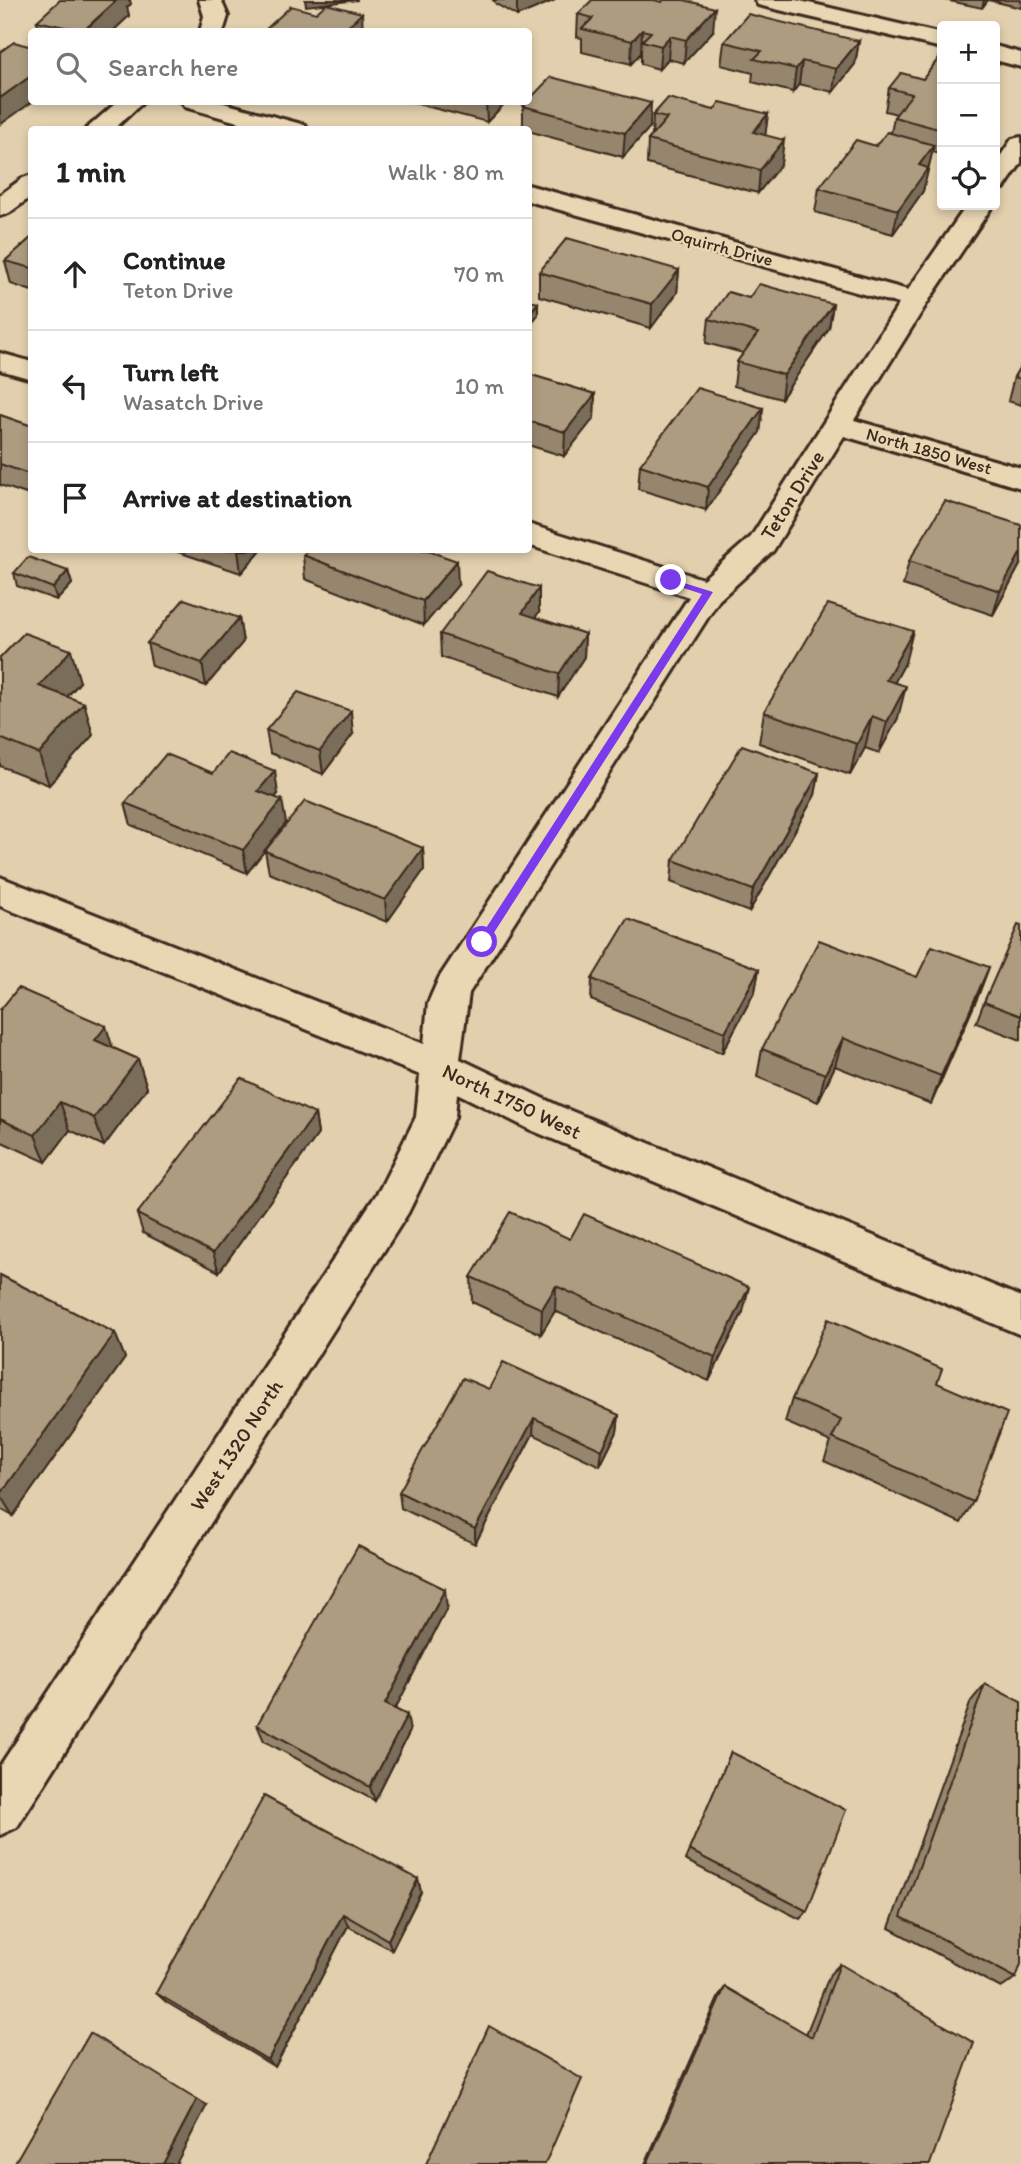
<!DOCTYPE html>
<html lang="en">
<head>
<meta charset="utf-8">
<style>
	:root { --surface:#fff; --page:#f6f6f6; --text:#222; --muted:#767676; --line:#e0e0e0 }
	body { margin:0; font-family:Itim,sans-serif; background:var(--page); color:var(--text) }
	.controls { position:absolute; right:21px; top:21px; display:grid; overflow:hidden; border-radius:7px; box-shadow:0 4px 10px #0003 }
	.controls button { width:63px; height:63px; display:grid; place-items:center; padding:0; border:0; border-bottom:2px solid var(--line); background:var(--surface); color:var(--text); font:35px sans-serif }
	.stop { position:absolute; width:21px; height:21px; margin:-16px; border:5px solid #7c3aed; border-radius:50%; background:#fff }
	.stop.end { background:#7c3aed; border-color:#fff; box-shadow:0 2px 7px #0008 }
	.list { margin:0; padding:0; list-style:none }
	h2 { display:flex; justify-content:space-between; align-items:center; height:91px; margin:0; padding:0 28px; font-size:30px }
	h2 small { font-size:23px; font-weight:400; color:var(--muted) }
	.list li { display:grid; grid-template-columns:46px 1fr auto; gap:21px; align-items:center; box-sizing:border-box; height:112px; padding:0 28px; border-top:2px solid var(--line) }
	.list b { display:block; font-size:26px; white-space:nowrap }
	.list p { margin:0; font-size:23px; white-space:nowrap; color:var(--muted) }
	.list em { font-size:23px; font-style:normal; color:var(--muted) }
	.icon { flex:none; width:38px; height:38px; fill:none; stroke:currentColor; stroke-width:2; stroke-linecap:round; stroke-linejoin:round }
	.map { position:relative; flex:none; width:1021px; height:2164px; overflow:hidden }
	.search { position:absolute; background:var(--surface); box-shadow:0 4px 10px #0003; left:28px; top:28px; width:504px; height:77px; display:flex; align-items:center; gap:18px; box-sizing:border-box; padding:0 24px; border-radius:7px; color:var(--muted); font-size:26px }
	.panel { position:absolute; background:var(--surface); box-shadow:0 4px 10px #0003; left:28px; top:126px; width:504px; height:427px; border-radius:7px }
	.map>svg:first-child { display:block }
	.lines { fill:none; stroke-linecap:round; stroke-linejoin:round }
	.minor-casing { stroke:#3b2a1e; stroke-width:6 }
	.minor { fill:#e9d6b3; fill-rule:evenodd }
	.wall { fill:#96866e; stroke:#3b2a1e; stroke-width:2 }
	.shaded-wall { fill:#7a6d5a; stroke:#3b2a1e; stroke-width:2 }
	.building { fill:#ae9c80; stroke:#3b2a1e; stroke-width:2 }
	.route { fill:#7c3aed }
	.labels { text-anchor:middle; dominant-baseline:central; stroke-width:5; stroke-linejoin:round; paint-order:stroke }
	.far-street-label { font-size:18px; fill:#3b2a1e; stroke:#e9d6b3 }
	.street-label { font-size:21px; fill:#3b2a1e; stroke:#e9d6b3 }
</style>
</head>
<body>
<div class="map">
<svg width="1021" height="2164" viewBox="0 0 1021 2164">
	<rect width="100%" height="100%" fill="#e2cfad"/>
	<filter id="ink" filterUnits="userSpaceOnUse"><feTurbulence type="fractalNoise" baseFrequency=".0143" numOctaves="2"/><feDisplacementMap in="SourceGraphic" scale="14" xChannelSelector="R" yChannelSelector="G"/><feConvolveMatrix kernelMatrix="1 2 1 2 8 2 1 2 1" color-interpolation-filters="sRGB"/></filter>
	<g filter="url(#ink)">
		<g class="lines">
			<!-- minor casing -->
			<g class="minor-casing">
				<g id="minor">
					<path d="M199 0H221L228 16 223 32H200L204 16Z"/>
					<path d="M755 0H796L942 34V48L758 5Z"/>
					<path d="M995 46 1021 53V67L995 60Z"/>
					<path d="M117 102H143L113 130H85Z"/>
					<path d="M182 102H220L305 125 308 130H266L185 107Z"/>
					<path d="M1021 137V163L1004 188 995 191V164L1012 139Z"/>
					<path d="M32 175V196L9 213 0 216V195L23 178Z"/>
					<path d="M528 185 908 290 967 205H993L929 300 854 420 1021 468V488L844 436 773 551 719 600 469 993 460 1059 559 1106 1021 1297V1335L531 1130 457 1093 455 1117 408 1213 17 1827 0 1835V1766L380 1189 416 1117 420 1075 0 906V877L424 1044 428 1003 439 978 689 597 528 545V524L703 579 751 537 899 304 528 201Z"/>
					<path d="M0 353 32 362V379L0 370Z"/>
				</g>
			</g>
			<!-- minor -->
			<use href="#minor" class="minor"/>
		</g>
		<!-- wall -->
		<g class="wall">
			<path d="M493 0H555L517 16 496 4Z"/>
			<path d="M945 0H1021V8L988 0 982 8Z"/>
			<path d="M131 4 127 7 129 16 112 32H39L37 21Z"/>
			<path d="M578 14 713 31 684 63 668 59 659 69 641 64V53L631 64 582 52V38L577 37Z"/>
			<path d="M859 41 855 64 833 92 799 84 793 92 752 82 753 73 721 65 724 42Z"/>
			<path d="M942 54V152L941 154 932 152 923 191 893 234 815 212 819 188 891 133 894 117 897 114 885 111 889 88 923 79Z"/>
			<path d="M410 102H506L487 122Z"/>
			<path d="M523 106 650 127 623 157 528 131V130H523Z"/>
			<path d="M714 110 768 114 765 135 781 164 758 193 647 164 648 140 652 136 653 115Z"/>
			<path d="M32 237V291L11 284 5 261Z"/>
			<path d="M679 270 677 293 651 328 539 296V272Z"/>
			<path d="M749 298 833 304 829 328 781 399 734 386 737 362 743 353 706 343 709 319Z"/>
			<path d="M1021 365V405L1008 401 1014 377Z"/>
			<path d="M528 374 595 394 594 418 564 456 528 445Z"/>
			<path d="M763 408 760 432 706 510 638 489 640 465Z"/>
			<path d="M0 415 32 426V496L0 485Z"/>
			<path d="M1021 525V563L993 615 903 585 909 561Z"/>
			<path d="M172 550H261L241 573Z"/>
			<path d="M303 555 458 585 424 625 305 579Z"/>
			<path d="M68 571 72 584 57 600 17 586 14 573Z"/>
			<path d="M539 612 535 617 585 634 584 657 558 697 441 657 440 634Z"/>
			<path d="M239 618 243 642 206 686 152 666 147 643Z"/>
			<path d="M0 658 80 682 67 697 84 703 93 735 49 785 0 766Z"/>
			<path d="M905 663 894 683 898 718 879 753 865 748 850 775 759 743 764 712Z"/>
			<path d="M266 730 353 734 323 774 270 753Z"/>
			<path d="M213 773 278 794 275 797 286 823 247 873 131 825 125 803Z"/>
			<path d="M819 773 815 795 749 912 671 882 673 860Z"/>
			<path d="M423 848 424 870 387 922 269 873 265 851Z"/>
			<path d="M1021 926V1040L976 1023 984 1002Z"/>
			<path d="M989 967 978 996 931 1104 835 1066 818 1102 757 1077 762 1049 917 977Z"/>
			<path d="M759 969 755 991 722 1053 591 1000 592 979Z"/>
			<path d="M0 1010 113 1048 138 1059 147 1088 104 1146 70 1130 46 1162 0 1141Z"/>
			<path d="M315 1114 318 1134 219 1272 143 1233 137 1214Z"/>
			<path d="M570 1239 743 1312 709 1381 555 1311 541 1334 472 1302 471 1277Z"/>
			<path d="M0 1275 115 1333 125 1358 13 1516 0 1509Z"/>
			<path d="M937 1383 973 1502 961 1523 824 1461 831 1442 785 1422 792 1399Z"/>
			<path d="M489 1389 619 1415 617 1432 600 1466 533 1434 475 1544 401 1508 399 1492Z"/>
			<path d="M447 1608 395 1709 410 1731 375 1801 264 1741 257 1725Z"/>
			<path d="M985 1684 1016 1978 1001 1988 889 1928 971 1701Z"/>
			<path d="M731 1752 807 1911 800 1919 685 1860Z"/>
			<path d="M418 1879 421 1892 392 1950 348 1926 275 2067 166 2002 156 1993Z"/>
			<path d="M840 1964 930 2164H645L719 1996 725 1987 806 2034 830 1974Z"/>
		</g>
		<!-- shaded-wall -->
		<g class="shaded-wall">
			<path d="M117 0H130L131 4 127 7 129 16 112 32H83Z"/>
			<path d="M305 0H358L306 6Z"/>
			<path d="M517 0H555L517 16Z"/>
			<path d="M984 0H988L982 8Z"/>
			<path d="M715 8 713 31 684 63 686 40Z"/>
			<path d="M362 13 363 32H345V29Z"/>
			<path d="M642 30 641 53 631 64 632 41Z"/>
			<path d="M670 36 668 59 659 69 661 46Z"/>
			<path d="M859 41 855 64 833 92 836 69Z"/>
			<path d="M802 61 799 84 793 92 796 69Z"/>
			<path d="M32 75V102L1 124 0 118V98Z"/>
			<path d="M486 102H506L487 122Z"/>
			<path d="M651 103 650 127 623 157 625 133Z"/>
			<path d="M768 114 765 138 753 132Z"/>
			<path d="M784 140 781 164 758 193 760 170Z"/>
			<path d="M934 145 923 191 893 234 898 210 919 165Z"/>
			<path d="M679 270 677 293 651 328 652 304Z"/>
			<path d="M538 303V315L528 327V315Z"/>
			<path d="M833 304 829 328 781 399 784 375Z"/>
			<path d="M595 394 594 418 564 456 565 432Z"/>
			<path d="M763 408 760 432 706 510 708 487Z"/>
			<path d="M238 550H261L241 573Z"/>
			<path d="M1021 552V563L993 615 1000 591Z"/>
			<path d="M457 561 458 585 424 625 423 601Z"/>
			<path d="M68 571 72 584 57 600 53 588Z"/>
			<path d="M539 588V612L522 636V613Z"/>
			<path d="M239 618 243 642 206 686 202 663Z"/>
			<path d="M913 631 905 663 879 711 886 680Z"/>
			<path d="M585 634 584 657 558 697 559 674Z"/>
			<path d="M71 650 80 682 48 718 39 686Z"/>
			<path d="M906 686 898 718 879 753 887 722Z"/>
			<path d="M84 703 93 735 49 785 39 754Z"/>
			<path d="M351 711 353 734 323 774 320 751Z"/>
			<path d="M872 716 865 748 850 775 857 744Z"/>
			<path d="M275 771 278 794 262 813 258 791Z"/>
			<path d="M819 773 815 795 749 912 753 890Z"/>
			<path d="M282 800 286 823 247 873 243 850Z"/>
			<path d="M423 848 424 870 387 922 385 900Z"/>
			<path d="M989 967 978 996 931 1104 941 1076Z"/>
			<path d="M759 969 755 991 722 1053 725 1032Z"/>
			<path d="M106 1026 115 1055 95 1040Z"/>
			<path d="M843 1038 835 1066 818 1102 825 1074Z"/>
			<path d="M138 1059 147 1088 104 1146 94 1118Z"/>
			<path d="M60 1102 70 1130 46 1162 35 1135Z"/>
			<path d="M315 1114 318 1134 219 1272 213 1253Z"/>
			<path d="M556 1286 555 1311 541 1334 542 1309Z"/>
			<path d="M749 1287 743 1312 709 1381 715 1357Z"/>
			<path d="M115 1333 125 1358 13 1516 0 1495Z"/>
			<path d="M619 1415 617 1432 600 1466 602 1450Z"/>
			<path d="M534 1418 533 1434 475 1544V1529Z"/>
			<path d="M445 1589 447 1608 389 1721 385 1704Z"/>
			<path d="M407 1715 410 1731 375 1801 370 1787Z"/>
			<path d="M418 1879 421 1892 392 1950 388 1940Z"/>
			<path d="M343 1914 348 1926 275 2067 268 2060Z"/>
			<path d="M197 2099 207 2105 176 2164H163Z"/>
		</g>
		<!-- building -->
		<g class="building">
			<path d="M60 0H117L83 31 37 21Z"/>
			<path d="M592 0H654L662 2 663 0H684L715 8 686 40 670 36 661 46 642 41 651 32 642 30 632 41 582 29 593 18 578 14Z"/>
			<path d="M326 4 362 13 345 29 355 32H263L291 6 316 13Z"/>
			<path d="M748 14 859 41 836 69 802 61 796 69 754 59 762 51 724 42Z"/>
			<path d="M14 42 32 47V75L0 98V52Z"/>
			<path d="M942 54V130L894 117 912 94 889 88 901 73 923 79Z"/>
			<path d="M551 77 651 103 625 133 523 106Z"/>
			<path d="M668 98 714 110 720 102 768 114 753 132 784 140 760 170 648 140 667 118 653 115Z"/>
			<path d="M887 132 934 145 919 165 928 168 898 210 819 188 856 140 876 146Z"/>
			<path d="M32 237V268L5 261Z"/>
			<path d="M567 238 679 270 652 304 539 272Z"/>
			<path d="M759 284 833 304 784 375 737 362 758 333 709 319 728 292 749 298Z"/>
			<path d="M528 300 538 303 528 315Z"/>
			<path d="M1021 365V379L1014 377Z"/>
			<path d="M528 374 595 394 565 432 528 421Z"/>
			<path d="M697 388 763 408 708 487 640 465Z"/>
			<path d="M0 415 32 426V475L0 464Z"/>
			<path d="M945 501 1021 525V552L1000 591 909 561Z"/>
			<path d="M308 550H426L457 561 423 601 303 555Z"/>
			<path d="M28 557 68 571 53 588 14 573Z"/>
			<path d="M487 571 539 588 522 613 585 634 559 674 440 634Z"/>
			<path d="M184 599 239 618 202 663 147 643Z"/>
			<path d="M828 604 913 631 886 680 906 686 887 722 872 716 857 744 764 712Z"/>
			<path d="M24 633 71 650 39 686 84 703 39 754 0 738V658Z"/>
			<path d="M298 692 351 711 320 751 266 730Z"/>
			<path d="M742 745 819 773 753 890 673 860Z"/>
			<path d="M229 753 275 771 258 791 282 800 243 850 125 803 166 754 213 773Z"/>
			<path d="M305 801 423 848 385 900 265 851Z"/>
			<path d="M628 919 759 969 725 1032 592 979Z"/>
			<path d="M1018 925 1021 926V1016L984 1002Z"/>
			<path d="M819 940 917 977 932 946 989 967 941 1076 843 1038 825 1074 762 1049Z"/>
			<path d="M18 988 106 1026 95 1040 138 1059 94 1118 60 1102 35 1135 0 1119V1010Z"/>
			<path d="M241 1078 315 1114 213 1253 137 1214Z"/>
			<path d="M510 1212 570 1239 584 1214 749 1287 715 1357 556 1286 542 1309 471 1277Z"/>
			<path d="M0 1275 115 1333 0 1495Z"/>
			<path d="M828 1319 942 1369 937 1383 1007 1413 973 1502 832 1438 841 1420 792 1399Z"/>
			<path d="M503 1362 619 1415 602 1450 534 1418 475 1529 399 1492 463 1378 489 1389Z"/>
			<path d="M358 1546 445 1589 385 1704 407 1715 370 1787 257 1725Z"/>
			<path d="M985 1684 1021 1702V1964L1016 1978 901 1917Z"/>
			<path d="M731 1752 846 1810 807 1911 689 1850Z"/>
			<path d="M264 1796 418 1879 388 1940 343 1914 268 2060 156 1993Z"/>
			<path d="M840 1964 974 2043 930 2164H647L725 1987 812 2037Z"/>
			<path d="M489 2026 582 2079 545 2164H426Z"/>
			<path d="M90 2033 197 2099 163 2164H14Z"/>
		</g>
	</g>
	<!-- route -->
	<path class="route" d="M668 578 713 592 486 945H479V939L702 594 668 583Z"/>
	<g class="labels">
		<!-- far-street labels -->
		<g class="far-street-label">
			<text transform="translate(722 247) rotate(15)">Oquirrh Drive</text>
			<text transform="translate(929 451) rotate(16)">North 1850 West</text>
		</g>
		<!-- street labels -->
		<g class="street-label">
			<text transform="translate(792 495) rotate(-58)">Teton Drive</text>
			<text transform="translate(512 1101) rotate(25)">North 1750 West</text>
			<text transform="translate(236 1445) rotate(-57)">West 1320 North</text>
		</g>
	</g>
</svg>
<div class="controls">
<button>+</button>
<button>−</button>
<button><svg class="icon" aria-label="locate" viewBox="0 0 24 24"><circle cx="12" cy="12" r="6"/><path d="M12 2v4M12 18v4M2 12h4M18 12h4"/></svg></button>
</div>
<div class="stop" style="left:482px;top:942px"></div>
<div class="stop end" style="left:671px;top:580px"></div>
<div class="search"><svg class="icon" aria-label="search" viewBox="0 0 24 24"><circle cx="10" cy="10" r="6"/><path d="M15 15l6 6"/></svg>Search here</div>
<section class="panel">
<h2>1 min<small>Walk · 80 m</small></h2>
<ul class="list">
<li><svg class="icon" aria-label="ahead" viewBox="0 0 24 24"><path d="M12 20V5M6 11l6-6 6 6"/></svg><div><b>Continue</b><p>Teton Drive</p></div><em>70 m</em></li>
<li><svg class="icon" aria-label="left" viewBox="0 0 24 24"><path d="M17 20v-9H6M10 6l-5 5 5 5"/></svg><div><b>Turn left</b><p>Wasatch Drive</p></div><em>10 m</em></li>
<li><svg class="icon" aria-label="arrive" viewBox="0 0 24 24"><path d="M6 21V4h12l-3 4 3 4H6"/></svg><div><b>Arrive at destination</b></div></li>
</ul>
</section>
</div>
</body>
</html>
